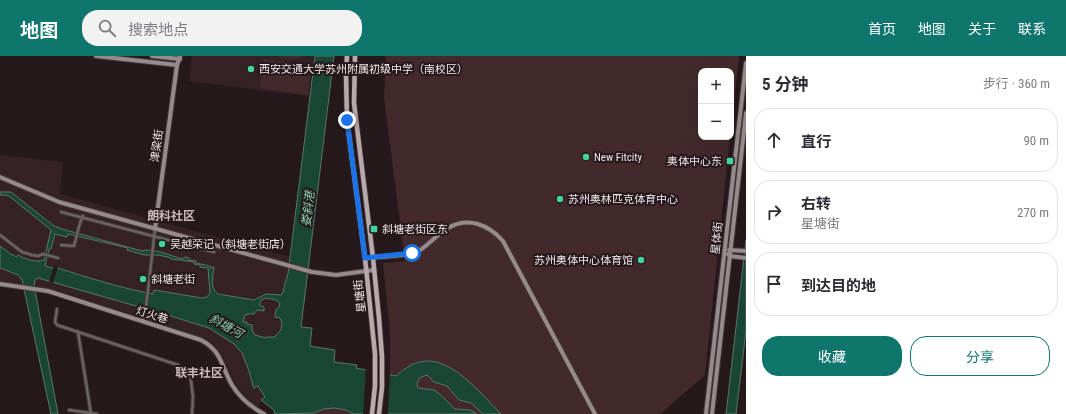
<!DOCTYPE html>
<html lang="zh">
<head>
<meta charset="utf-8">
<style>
	:root { --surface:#fff; --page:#f2f2f3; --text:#2b2b33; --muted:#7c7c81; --line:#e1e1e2; --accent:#0f766e }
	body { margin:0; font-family:"Roboto Condensed","Noto Sans SC",sans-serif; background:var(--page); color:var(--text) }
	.controls { position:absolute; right:12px; top:12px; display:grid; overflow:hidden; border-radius:8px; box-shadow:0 4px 16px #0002 }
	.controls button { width:36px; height:36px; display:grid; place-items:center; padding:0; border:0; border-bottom:1px solid var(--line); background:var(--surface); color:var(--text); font:20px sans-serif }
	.stop { position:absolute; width:12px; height:12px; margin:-9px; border:3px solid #1a73e8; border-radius:50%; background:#fff }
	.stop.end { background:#1a73e8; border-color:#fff; box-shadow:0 1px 4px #0008 }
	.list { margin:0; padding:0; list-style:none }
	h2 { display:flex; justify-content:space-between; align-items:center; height:52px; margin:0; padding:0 16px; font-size:17px }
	h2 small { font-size:13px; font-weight:400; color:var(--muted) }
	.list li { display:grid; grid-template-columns:26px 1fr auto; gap:12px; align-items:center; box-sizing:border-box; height:64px; margin:0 8px 8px; padding:0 8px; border:1px solid var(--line); border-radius:16px }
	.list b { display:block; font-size:15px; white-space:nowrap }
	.list p { margin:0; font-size:13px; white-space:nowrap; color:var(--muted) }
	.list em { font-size:13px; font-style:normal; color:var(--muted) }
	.actions { display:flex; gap:8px; padding:12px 16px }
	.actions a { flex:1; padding:9px 0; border:1px solid var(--accent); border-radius:16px; text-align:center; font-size:14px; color:var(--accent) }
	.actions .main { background:var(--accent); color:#fff }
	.icon { flex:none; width:22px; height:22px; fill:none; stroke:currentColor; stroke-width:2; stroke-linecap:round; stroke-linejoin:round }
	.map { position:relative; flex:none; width:746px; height:358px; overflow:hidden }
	header { display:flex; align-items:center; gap:24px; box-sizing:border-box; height:56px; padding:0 20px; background:var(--accent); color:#fff }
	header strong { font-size:19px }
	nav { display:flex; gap:22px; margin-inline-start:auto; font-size:14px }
	.search { width:280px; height:36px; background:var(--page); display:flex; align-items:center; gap:10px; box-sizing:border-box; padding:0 14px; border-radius:16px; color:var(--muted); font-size:15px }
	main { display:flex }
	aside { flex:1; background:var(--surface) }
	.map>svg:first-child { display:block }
	.built { fill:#352225 }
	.green { fill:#43292c }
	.water { fill:#1a4635; stroke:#5a776b; fill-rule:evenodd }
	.pier { fill:#26191b }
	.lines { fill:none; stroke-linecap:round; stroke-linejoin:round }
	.street-casing { stroke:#423638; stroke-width:4.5 }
	.secondary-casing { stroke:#423638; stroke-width:6 }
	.primary-casing { stroke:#423638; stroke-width:6 }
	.street { stroke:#6a6363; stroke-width:2.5 }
	.secondary { stroke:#968a8b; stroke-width:4 }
	.primary { stroke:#b8a9ab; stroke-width:4.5 }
	.route { stroke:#1a73e8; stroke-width:5 }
	.poi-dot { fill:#42d4a0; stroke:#26191b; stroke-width:1.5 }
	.labels { text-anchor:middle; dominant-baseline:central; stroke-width:4; stroke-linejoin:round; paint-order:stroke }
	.poi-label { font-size:11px; fill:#f1e8e9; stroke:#26191b; text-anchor:start }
	.street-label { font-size:11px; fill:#f1e8e9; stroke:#26191b }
	.water-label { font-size:12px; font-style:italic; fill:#87d1b1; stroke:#26191b }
	.neighbourhood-label { font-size:12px; font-weight:bold; fill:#cab9ba; stroke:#26191b }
</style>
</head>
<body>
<header>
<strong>地图</strong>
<div class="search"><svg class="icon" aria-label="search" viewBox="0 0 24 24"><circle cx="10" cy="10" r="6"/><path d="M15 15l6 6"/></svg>搜索地点</div>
<nav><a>首页</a><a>地图</a><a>关于</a><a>联系</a></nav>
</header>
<main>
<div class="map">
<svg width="746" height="358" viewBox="0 0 746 358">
	<rect width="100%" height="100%" fill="#26191b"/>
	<!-- built -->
	<g class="built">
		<path d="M192 0H314L309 40 189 25Z"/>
		<path d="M0 99 63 106 60 138 290 201 288 220 285 225 283 237 279 240 286 247 270 339 256 350 250 345 239 333 233 323 226 307 220 296 212 286 206 283 53 233 0 225Z"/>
	</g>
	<!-- green -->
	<g class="green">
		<path d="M276 0H303C294 5 285 4 276 0Z"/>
		<path d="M386 0H739L731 76V15H701V81H730L705 319 660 358H501L482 338 461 319 442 307 408 311 396 320 390 319V277L383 207 405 205 384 42Z"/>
		<path d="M264 3 298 8 297 19 310 21 308 39 260 32Z"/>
		<path d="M427 319 433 325 447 330 451 335 461 344 474 349 483 358H477L467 354 455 353 441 339 434 334 418 332 417 328 419 322Z"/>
		<path d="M334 352 346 354 354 358H301C306 355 309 357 314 357 321 355 327 352 334 352Z"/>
	</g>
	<!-- water -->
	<g class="water">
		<path d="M315 0H334L301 271 312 272 310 290 335 294 334 306 357 309 356 312 396 320C403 314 410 308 420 306 450 298 482 339 501 358H483L471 347 459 344 447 330 434 326 427 319 419 322 417 328 418 332 434 334 441 339 455 353 470 354 477 358H354L346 354 334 352 324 353 314 357 275 358 274 354 261 344 265 341 258 330 254 332 253 330 249 315 242 297 234 288 209 272 155 255H144L136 250 38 222 35 224 34 229 58 358H51L22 224 18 219 0 212V190L12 199 13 198 16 201 18 199C25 203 36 207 44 204L51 174 9 140 4 139H0V136H11L54 170 62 173 142 195C153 191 170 200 183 203L184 201 189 202V204L196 205V207L210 210V212L214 211C213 221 209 231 218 238L254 244 266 238 281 239 283 236 285 227 288 218ZM55 178 67 181 68 178 128 192 127 194 144 199H158L168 201 172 203 194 206V208L200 209V211L208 212 210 237 207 241 202 242 154 234 153 238C121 232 89 222 58 212L57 213 45 210 49 193H51ZM266 242 276 244 280 247 279 251 276 254 275 261 280 262C284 270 281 276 274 281H267L266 282 255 279 252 274V269L247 268V266H243L245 259H247V258H254L257 254 264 255V251L259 249 261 244Z"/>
		<path d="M746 184V275L736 358H726Z"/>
	</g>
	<!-- pier -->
	<g class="pier">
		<path d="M54 210 58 211 53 227 49 226Z"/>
		<path d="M366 311 390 317 388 358H363Z"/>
	</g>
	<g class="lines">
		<!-- street casing -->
		<g class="street-casing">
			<g id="street">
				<path d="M61 156 214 196"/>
				<path d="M0 179 22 196 32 199 38 200 43 198 58 202"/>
				<path d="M61 189 74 190 80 167 83 160"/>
				<path d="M57 253 55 266 57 269 178 309 190 317 193 341 192 358"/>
				<path d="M142 265 145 258 148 235 155 173"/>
				<path d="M78 276 91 358"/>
				<path d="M69 354 97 358"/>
			</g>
		</g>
		<!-- secondary casing -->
		<g class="secondary-casing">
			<g id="secondary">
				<path d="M96 0 177 9"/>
				<path d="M152 0 180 3"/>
				<path d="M0 121 59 146 312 216 336 219 374 214"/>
				<path d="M155 173 177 9 180 0"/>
				<path d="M729 194 746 195"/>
				<path d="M728 198 730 200 746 202"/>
				<path d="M365 202C375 201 410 200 417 196 428 190 437 178 448 172 468 160 489 169 503 185L595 358"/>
				<path d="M0 228 48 235 201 284C222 295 221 310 232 329 240 342 251 351 264 358"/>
				<path d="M706 358 746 7"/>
				<path d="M712 358 746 57"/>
			</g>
		</g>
		<!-- primary casing -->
		<g class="primary-casing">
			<g id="primary">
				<path d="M347 0 346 17 347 64 365 202 375 298V330L372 358"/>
				<path d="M355 0 354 47 373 202 379 262 382 301V331L379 358"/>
			</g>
		</g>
		<!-- street -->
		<use href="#street" class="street"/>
		<!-- secondary -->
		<use href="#secondary" class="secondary"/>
		<!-- primary -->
		<use href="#primary" class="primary"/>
	</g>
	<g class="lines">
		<!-- route -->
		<path class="route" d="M347 64 365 202 412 197"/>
	</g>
	<!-- markers -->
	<g class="poi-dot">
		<circle cx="251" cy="13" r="4"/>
		<circle cx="586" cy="101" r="4"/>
		<rect x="726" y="101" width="8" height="8" rx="2"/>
		<circle cx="560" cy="143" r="4"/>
		<rect x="370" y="169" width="8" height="8" rx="2"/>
		<circle cx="162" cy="188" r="4"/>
		<circle cx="641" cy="204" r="4"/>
		<circle cx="143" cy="223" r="4"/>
	</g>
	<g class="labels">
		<!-- poi labels -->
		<g class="poi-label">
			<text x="259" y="13">西安交通大学苏州附属初级中学（南校区）</text>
			<text x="594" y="101">New Fitcity</text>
			<text x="722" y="105" text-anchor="end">奥体中心东</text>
			<text x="568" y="143">苏州奥林匹克体育中心</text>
			<text x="382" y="173">斜塘老街区东</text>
			<text x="170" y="188">吴越荣记（斜塘老街店）</text>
			<text x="633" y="204" text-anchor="end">苏州奥体中心体育馆</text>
			<text x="151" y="223">斜塘老街</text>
		</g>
		<!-- street labels -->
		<g class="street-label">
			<text transform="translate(157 90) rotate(-82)">津梁街</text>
			<text transform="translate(717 182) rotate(-84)">星体街</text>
			<text transform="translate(360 240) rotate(-97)">星塘街</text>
			<text transform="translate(152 259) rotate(17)">灯火巷</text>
		</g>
		<!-- water labels -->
		<g class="water-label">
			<text transform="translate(308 153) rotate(-83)">娄斜港</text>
			<text transform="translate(226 270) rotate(29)">斜塘河</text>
		</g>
		<!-- neighbourhood labels -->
		<g class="neighbourhood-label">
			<text x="171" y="160">朗科社区</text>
			<text x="199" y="317">联丰社区</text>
		</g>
	</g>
</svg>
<div class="controls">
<button>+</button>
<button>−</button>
</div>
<div class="stop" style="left:412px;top:197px"></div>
<div class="stop end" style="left:347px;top:64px"></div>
</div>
<aside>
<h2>5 分钟<small>步行 · 360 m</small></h2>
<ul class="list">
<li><svg class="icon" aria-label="ahead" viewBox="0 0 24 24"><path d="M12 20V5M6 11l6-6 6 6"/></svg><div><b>直行</b></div><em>90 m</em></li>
<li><svg class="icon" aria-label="right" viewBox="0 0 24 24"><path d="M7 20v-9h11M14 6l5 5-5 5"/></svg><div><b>右转</b><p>星塘街</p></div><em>270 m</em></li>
<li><svg class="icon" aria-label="arrive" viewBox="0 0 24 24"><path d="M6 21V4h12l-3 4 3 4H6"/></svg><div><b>到达目的地</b></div></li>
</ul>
<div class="actions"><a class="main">收藏</a><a>分享</a></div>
</aside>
</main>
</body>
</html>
